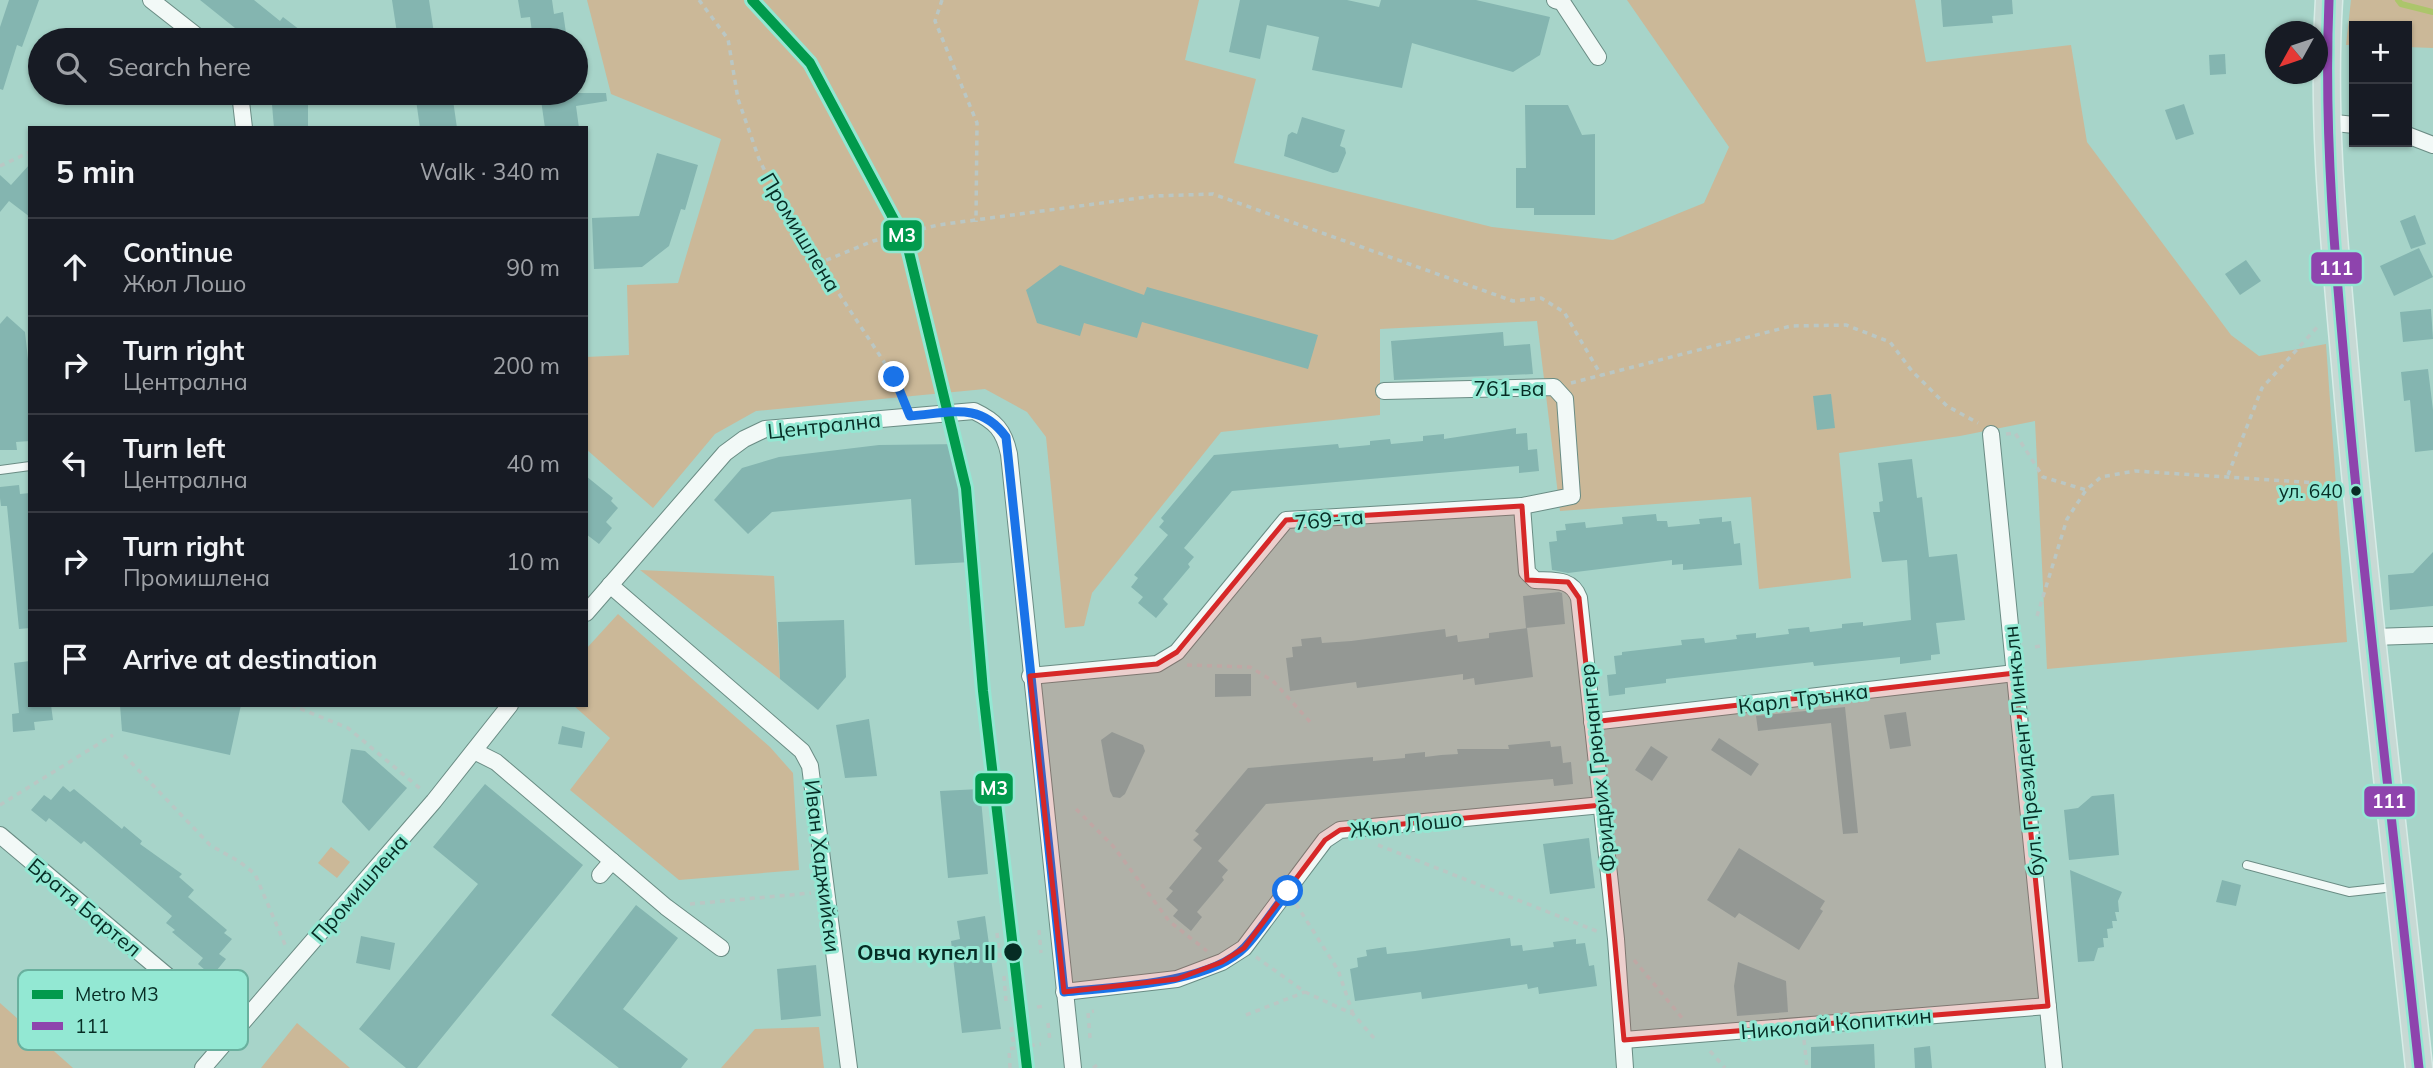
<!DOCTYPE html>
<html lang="en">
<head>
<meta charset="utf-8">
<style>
	:root { --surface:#171b24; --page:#20242c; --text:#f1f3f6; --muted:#9ea1a6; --line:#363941 }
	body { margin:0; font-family:Mulish,sans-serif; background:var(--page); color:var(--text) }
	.controls { position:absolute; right:21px; top:21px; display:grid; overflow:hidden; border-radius:0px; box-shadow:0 2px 5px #0004 }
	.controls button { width:63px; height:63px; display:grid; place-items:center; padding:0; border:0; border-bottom:2px solid var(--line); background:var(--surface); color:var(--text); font:35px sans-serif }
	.compass { position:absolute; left:2265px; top:21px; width:63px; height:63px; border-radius:50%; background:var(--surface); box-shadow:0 2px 5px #0004; rotate:230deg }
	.stop { position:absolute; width:21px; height:21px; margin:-16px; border:5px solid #1a73e8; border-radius:50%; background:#fff }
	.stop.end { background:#1a73e8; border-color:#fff; box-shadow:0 2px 7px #0008 }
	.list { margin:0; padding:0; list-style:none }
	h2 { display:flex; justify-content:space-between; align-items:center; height:91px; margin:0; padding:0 28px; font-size:30px }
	h2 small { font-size:23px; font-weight:400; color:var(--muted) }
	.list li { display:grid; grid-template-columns:46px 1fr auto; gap:21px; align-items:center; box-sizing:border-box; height:98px; padding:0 28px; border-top:2px solid var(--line) }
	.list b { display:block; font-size:26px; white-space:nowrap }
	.list p { margin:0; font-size:23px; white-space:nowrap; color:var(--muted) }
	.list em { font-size:23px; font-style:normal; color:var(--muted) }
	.icon { flex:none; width:38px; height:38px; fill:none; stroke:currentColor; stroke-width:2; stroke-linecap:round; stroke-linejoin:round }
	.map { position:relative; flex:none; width:2433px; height:1068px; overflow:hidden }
	.search { position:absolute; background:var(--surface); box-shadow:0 2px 5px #0004; left:28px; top:28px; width:560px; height:77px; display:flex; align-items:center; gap:18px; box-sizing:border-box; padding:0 24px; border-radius:38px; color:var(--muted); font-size:26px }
	.panel { position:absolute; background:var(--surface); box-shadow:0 2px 5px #0004; left:28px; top:126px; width:560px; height:581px; border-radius:0px }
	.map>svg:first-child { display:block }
	.green { fill:#cbb898 }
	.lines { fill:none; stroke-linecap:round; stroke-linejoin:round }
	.stream { stroke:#acc56b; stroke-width:6 }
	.building { fill:#84b5b0 }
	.service-casing { stroke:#6a8c84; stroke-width:10 }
	.minor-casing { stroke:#6a8c84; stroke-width:18 }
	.trunk-casing { stroke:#d7ece7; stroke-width:29 }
	.path { stroke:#bac7c4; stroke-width:3.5; stroke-dasharray:5 5; stroke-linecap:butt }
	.service { stroke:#f2f9f7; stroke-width:8 }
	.minor { stroke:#f2f9f7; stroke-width:16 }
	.trunk { stroke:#c7d9d4; stroke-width:26 }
	.bus-1-casing { stroke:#93e8d3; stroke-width:14 }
	.bus-1 { stroke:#8e44ad; stroke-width:9 }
	.metro-1-casing { stroke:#93e8d3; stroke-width:16 }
	.metro-1 { stroke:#019a4c; stroke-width:10 }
	.route { stroke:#1a73e8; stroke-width:9 }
	.marked { fill:#d62828; fill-opacity:0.2; stroke:#d62828; stroke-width:5; stroke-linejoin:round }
	.bus-dot { fill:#062c24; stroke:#93e8d3; stroke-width:2.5 }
	.labels { text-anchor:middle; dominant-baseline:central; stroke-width:6; stroke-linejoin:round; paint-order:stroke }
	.bus-label { font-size:19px; fill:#062c24; stroke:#93e8d3; text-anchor:end }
	.street-label { font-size:21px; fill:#062c24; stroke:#93e8d3 }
	.stop-label { font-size:21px; font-weight:bold; fill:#062c24; stroke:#93e8d3; text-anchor:end }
	.key { fill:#93e8d3; stroke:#69b09e; stroke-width:2 }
	.key-label { font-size:19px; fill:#062c24 }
	.line-badge { stroke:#93e8d3; stroke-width:2.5 }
	.badge-label { font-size:19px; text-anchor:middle; font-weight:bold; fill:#fff }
</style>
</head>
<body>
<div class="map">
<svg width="2433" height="1068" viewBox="0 0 2433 1068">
	<rect width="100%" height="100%" fill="#a7d4c9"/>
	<!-- green -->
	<g class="green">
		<path d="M587 0H1199L1185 60 1256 79 1234 163 1492 227 1613 240 1704 203 1729 147 1627 0H1915L1926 62 2071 45 2087 142 2231 335 2259 356 2326 344 2347 642 2047 669 2035 421 1960 436 1839 453 1851 578 1759 589 1751 497 1560 511 1537 321 1380 329V415L1221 432 1092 593 1084 626 1065 628 1046 437 1027 412 985 389 756 411 715 434 653 508 586 449V357L629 355 627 285 678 283 721 139 611 94Z"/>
		<path d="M2351 0H2433V48L2407 47V26H2354V45H2346Z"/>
		<path d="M640 570 774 576 780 679Z"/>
		<path d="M618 614 770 747 793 773 799 870 679 880 570 790 610 738 573 705H586V649Z"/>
		<path d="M331 847 350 862 337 878 318 863Z"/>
		<path d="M0 1003 73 1068H0Z"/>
		<path d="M297 1023 350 1068H261Z"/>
		<path d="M819 1027 824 1068H721L755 1029Z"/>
	</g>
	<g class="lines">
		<!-- stream -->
		<path class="stream" d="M2398 0 2401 4 2433 12"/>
	</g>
	<!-- building -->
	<g class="building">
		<path d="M9 0H39L22 47 17 45 3 90 0 89V27Z"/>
		<path d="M200 0H254L280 21 283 17 313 40H250Z"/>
		<path d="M392 0H429L435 40H398Z"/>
		<path d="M518 0H552L554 14 563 12 567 40H533L530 17 521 18Z"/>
		<path d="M1240 0H1347L1379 7 1381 0H1476L1550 17 1540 55 1513 72 1412 43 1402 88 1312 70 1319 37 1267 25 1260 59 1229 52Z"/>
		<path d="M1941 0H2012L2013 14 1992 16 1993 23 1943 27Z"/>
		<path d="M2225 54 2226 74 2210 75 2209 55Z"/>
		<path d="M271 93H308V128H274Z"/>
		<path d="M415 93H452L457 128H420Z"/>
		<path d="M540 93H606L607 101 576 106 579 128H545Z"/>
		<path d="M2184 104 2194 134 2176 140 2165 110Z"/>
		<path d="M1525 105H1568L1582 135 1595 134V215H1534V208H1516V168H1526Z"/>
		<path d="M1302 117 1345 130 1340 146 1345 148 1346 153 1338 172 1333 173 1284 156 1288 135 1292 132 1297 134Z"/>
		<path d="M657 153 698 165 685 210 681 209 669 246 642 267 594 269 592 218 639 216Z"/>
		<path d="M30 164V217L9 201 0 212V175L11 185Z"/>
		<path d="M2415 215 2426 244 2411 249 2400 221Z"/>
		<path d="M2419 248 2433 277 2394 296 2380 266Z"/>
		<path d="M2246 260 2261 281 2240 295 2225 274Z"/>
		<path d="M1060 265 1144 295 1147 287 1318 335 1308 369 1142 322 1137 338 1084 323 1080 336 1037 323 1026 290Z"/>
		<path d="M2431 309 2433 339 2403 342 2400 312Z"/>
		<path d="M7 316 25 332 30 378V441L16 442 17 450H0V324Z"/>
		<path d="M1503 332 1504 346 1530 344 1533 374 1394 380 1391 341Z"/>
		<path d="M2428 369 2433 410V450L2415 452 2410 400 2404 401 2401 372Z"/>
		<path d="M1831 394 1835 428 1817 430 1813 396Z"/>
		<path d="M1516 428V434L1527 433 1528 450 1537 449 1539 471 1519 473V466L1232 491 1184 548 1194 557 1188 564 1190 567 1163 599 1168 604 1156 618 1138 603 1143 597 1131 587 1138 578 1134 575 1168 535 1159 527 1164 521 1161 518 1214 455 1338 444 1339 448 1370 445V441L1390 439 1391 444 1423 441V436L1444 434V439Z"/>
		<path d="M963 444 972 562 915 565 911 499 772 512 748 534 714 500 742 468 779 457 879 445Z"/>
		<path d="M1912 459 1917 498 1922 497 1929 557 1957 554 1965 620 1936 623 1940 654 1931 655V660L1900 664V657L1814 666 1813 662 1666 679V683L1625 688V694L1609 696 1607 675 1616 674 1614 656 1622 655V652L1682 645 1681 640 1704 638 1705 643 1737 639 1736 635 1756 633V638L1789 634 1788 629 1809 627 1810 632 1842 628V624L1863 622V626L1911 620 1907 560 1882 562 1873 512H1880L1879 502 1883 501 1878 463Z"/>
		<path d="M586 476 613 498 611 501 618 508 606 522 612 528 599 544 586 534Z"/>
		<path d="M19 485 20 494 30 493V628L19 629 7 506H1L0 498V487Z"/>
		<path d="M1656 514 1657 521H1667L1668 527 1700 524 1699 519 1722 517V522L1731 521 1734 544 1740 543 1742 565 1683 570V564L1672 565V560L1568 573 1552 570 1549 542 1557 541 1556 531 1566 530 1565 524 1585 522 1586 528 1623 524 1622 517Z"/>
		<path d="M2433 552V606L2390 610 2388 575 2413 573Z"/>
		<path d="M1559 592 1562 593 1565 624 1526 628 1523 596Z"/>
		<path d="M844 620 846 677 818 710 780 679 778 622Z"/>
		<path d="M1527 628 1533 677 1475 685 1474 678 1463 680V674L1357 688 1356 682 1290 691 1286 658 1293 657 1292 647 1302 646 1301 639 1321 637 1322 643 1351 641 1445 629 1446 637 1457 635 1458 642 1489 638V633Z"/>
		<path d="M30 661V705H51L53 720 34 722 35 730 13 732 12 714 19 713 14 663Z"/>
		<path d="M1215 674H1251V696L1215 697Z"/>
		<path d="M120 705H241L230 755 122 731Z"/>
		<path d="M1845 707 1858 833 1843 834 1831 723 1758 731 1756 716Z"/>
		<path d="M1906 712 1911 746 1890 749 1884 715Z"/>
		<path d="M869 719 877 776 845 778 836 725Z"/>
		<path d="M562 726 585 732 582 748 558 744Z"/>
		<path d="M1112 732 1143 745 1145 751 1125 794 1120 798 1113 797 1110 791 1101 740Z"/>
		<path d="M1719 738 1759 764 1751 776 1711 750Z"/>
		<path d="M1550 741 1551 747 1561 746 1563 763 1571 762 1573 784 1554 786 1553 779 1266 804 1218 861 1228 870 1222 877 1224 880 1197 912 1202 917 1191 931 1173 916 1178 910 1166 899 1173 891 1169 888 1202 848 1193 840 1199 834 1195 831 1248 768 1373 757V761L1405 758V754L1425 752V757L1441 755 1458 754 1457 749H1509L1508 745Z"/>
		<path d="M1651 746 1668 757 1652 781 1635 770Z"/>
		<path d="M351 749 365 751 407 788 369 831 342 802Z"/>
		<path d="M485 784 583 865 417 1068H406L359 1029 478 884 433 847Z"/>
		<path d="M63 786 70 792 74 789 122 829 124 826 142 841 140 844 182 874 179 877 194 890 188 897 227 930 224 933 232 939 219 954 226 959 212 976 198 964 203 958 172 932 175 930 166 923 172 916 84 841 81 844 49 818 46 822 31 810 44 795 51 800Z"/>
		<path d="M980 789 988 874 948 878 940 791Z"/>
		<path d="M2114 794 2119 855 2069 860 2064 810 2078 808 2092 796Z"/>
		<path d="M1589 838 1595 888 1550 894 1543 844Z"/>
		<path d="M1739 848 1825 901 1820 909 1823 911 1799 950 1739 913 1735 918 1707 900Z"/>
		<path d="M2070 870 2122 892 2118 901 2119 912H2115L2117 921H2112L2113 928 2107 929 2108 938H2103L2104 947 2098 948 2094 961 2078 962Z"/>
		<path d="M2222 880 2241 885 2236 906 2216 902Z"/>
		<path d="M636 905 678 938 623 1009 688 1059 681 1068H619L551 1015Z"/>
		<path d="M985 916 1001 1029 962 1033 951 941 960 939 957 921Z"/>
		<path d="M361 936 395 943 390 970 356 963Z"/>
		<path d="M1510 938 1511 946 1522 945 1523 951 1554 947 1553 942 1576 939V944L1585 943 1589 966 1594 965 1597 986 1539 994 1538 987 1528 989 1527 984 1422 999 1421 992 1355 1001 1350 969 1358 967 1357 958 1367 956 1366 950 1386 947 1387 954 1415 951Z"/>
		<path d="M1738 962 1786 981 1788 1012 1737 1016 1734 986Z"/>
		<path d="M816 965 821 1016 781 1020 777 969Z"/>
		<path d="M1874 1044 1875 1068H1811V1047Z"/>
		<path d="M1930 1046 1932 1068H1915L1914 1048Z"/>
	</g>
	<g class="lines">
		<!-- service casing -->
		<g class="service-casing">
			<g id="service">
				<path d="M0 470 30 466"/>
				<path d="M2247 865 2349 892 2394 887"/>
			</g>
		</g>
		<!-- minor casing -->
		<g class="minor-casing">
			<g id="minor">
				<path d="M151 0 202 40"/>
				<path d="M1555 0 1562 2 1598 57"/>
				<path d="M240 93 244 128"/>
				<path d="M2326 122 2354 125"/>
				<path d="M2407 135 2433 145"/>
				<path d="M1991 434 2054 1068"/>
				<path d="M1522 506 1527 572 1535 580C1554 581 1572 578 1579 598L1616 939 1625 1068"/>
				<path d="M610 585 802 751 810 766 849 1068"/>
				<path d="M586 613 725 453 744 439 765 429 974 411C995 421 1004 430 1009 454L1073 1068"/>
				<path d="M2373 637 2433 635"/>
				<path d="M1030 676 1157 664 1177 652 1286 520 1522 506 1572 496 1565 399 1554 387 1384 391"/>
				<path d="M1592 722 2015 673"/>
				<path d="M474 751 496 762 666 907 721 948"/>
				<path d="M0 835 190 995 240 1026"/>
				<path d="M600 875 612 861"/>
				<path d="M1064 992 1177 979 1222 962 1244 948 1325 840 1340 830 1602 805"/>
				<path d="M1624 1040 2048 1006"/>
				<path d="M203 1068 434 801 510 705"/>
			</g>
		</g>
		<!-- trunk casing -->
		<g class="trunk-casing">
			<path id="trunk" d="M2329 0C2321 129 2336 258 2347 387 2367 614 2395 841 2419 1068"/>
		</g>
		<!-- path -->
		<g class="path">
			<path d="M699 0 728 39 738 99 759 159 785 212 894 377 904 401"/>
			<path d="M942 0 935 21 977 123 976 222"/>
			<path d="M0 166 30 152"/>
			<path d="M817 264 873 241 938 225 1154 196 1213 194 1513 301 1541 298 1564 312 1601 375"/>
			<path d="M1571 383 1791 326 1846 325 1890 342 1912 371 1947 406 1978 423"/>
			<path d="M2006 434 2015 433 2043 477 2086 490"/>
			<path d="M2228 475 2262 388 2320 324"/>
			<path d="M2037 616 2067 519 2086 490 2101 477 2135 471 2333 484"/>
			<path d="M2035 647 2040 646"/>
			<path d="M1187 665 1250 667 1273 681 1312 724"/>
			<path d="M291 705 348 728 423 791"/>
			<path d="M124 755 210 845 240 862 255 874 286 947"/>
			<path d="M0 805 113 735"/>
			<path d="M1076 809 1113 846 1169 921 1207 951"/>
			<path d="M1378 845 1599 932"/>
			<path d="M690 904 811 893"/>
			<path d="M1296 904 1338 970 1353 1014"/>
			<path d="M1039 930 1041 953"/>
			<path d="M997 933 1000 958"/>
			<path d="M1256 957 1305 992 1353 1014 1374 1038"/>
			<path d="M1634 960 1683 1019"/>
			<path d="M1004 976 1006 1002"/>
			<path d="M1037 1007 1045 1006"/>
			<path d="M1246 1015 1305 992"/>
			<path d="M1048 1023 1050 1042"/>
			<path d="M1011 1027 1014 1046"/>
			<path d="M1090 1038 1088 1012 1094 1011"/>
			<path d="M1804 1040 1807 1068"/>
			<path d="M1710 1051 1725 1068"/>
			<path d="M1010 1068 1009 1049 1041 1044"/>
			<path d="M1093 1068 1100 1063"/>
		</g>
		<!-- service -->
		<use href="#service" class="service"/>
		<!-- minor -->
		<use href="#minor" class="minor"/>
		<!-- trunk -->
		<use href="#trunk" class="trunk"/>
		<!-- bus-1 casing -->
		<g class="bus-1-casing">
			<path id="bus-1" d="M2329 0C2323 142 2337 283 2350 425 2370 640 2396 854 2419 1068"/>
		</g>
		<!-- bus-1 -->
		<use href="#bus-1" class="bus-1"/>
		<!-- metro-1 casing -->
		<g class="metro-1-casing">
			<path id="metro-1" d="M752 0 810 63 907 244 966 488 983 691 1027 1068"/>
		</g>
		<!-- metro-1 -->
		<use href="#metro-1" class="metro-1"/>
	</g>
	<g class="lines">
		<!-- route -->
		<path class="route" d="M894 377 910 416C950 413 980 401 1006 437L1064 992C1113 987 1210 984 1245 947 1261 930 1274 909 1288 891"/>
	</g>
	<!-- marked area -->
	<path class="marked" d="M1522 506 1527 580 1568 582 1579 598 1592 722 2015 673 2048 1006 1624 1040 1602 805 1340 830 1325 840 1244 948 1222 962 1177 979 1064 992 1030 676 1157 664 1177 652 1286 520Z"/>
	<!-- markers -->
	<g class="bus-dot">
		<circle cx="2356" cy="491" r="6"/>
		<circle cx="1013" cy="952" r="10"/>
	</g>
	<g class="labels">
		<!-- bus labels -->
		<g class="bus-label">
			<text x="2343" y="491">ул. 640</text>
		</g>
		<!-- street labels -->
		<g class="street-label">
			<text transform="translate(801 232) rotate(59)">Промишлена</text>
			<text x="1509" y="388">761-ва</text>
			<text transform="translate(824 425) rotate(-6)">Централна</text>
			<text transform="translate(1329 519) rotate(-5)">769-та</text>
			<text transform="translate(1803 698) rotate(-7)">Карл Трънка</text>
			<text transform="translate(2023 751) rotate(-96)">бул. Президент Линкълн</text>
			<text transform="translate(1597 768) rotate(-96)">Фридрих Грюнангер</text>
			<text transform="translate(1406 824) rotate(-6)">Жюл Лошо</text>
			<text transform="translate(823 866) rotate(83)">Иван Хаджийски</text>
			<text transform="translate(359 888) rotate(-49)">Промишлена</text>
			<text transform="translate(85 907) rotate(40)">Братя Бартел</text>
			<text transform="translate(1836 1023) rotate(-5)">Николай Копиткин</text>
		</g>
		<!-- stop labels -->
		<g class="stop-label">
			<text x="996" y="952">Овча купел II</text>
		</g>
	</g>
	<!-- legend -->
	<rect x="18" y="970" width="230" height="80" rx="10" class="key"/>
	<rect x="32" y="990" width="31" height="9" fill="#019a4c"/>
	<rect x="32" y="1022" width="31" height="8" fill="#8e44ad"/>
	<g class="key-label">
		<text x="75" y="1001">Metro M3</text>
		<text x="75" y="1033">111</text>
	</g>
	<g class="line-badge">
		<rect x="882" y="219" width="41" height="33" rx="7" fill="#019a4c"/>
		<rect x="2310" y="251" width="53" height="34" rx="7" fill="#8e44ad"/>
		<rect x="974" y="772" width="40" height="33" rx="7" fill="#019a4c"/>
		<rect x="2363" y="785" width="53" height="33" rx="7" fill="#8e44ad"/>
	</g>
	<g class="badge-label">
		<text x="902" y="242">M3</text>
		<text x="2336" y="275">111</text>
		<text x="994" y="795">M3</text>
		<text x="2389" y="808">111</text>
	</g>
</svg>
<div class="controls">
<button>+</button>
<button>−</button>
</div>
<svg class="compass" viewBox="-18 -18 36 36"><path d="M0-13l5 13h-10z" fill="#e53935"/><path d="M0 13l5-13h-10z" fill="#9ea1a6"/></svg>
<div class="stop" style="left:1288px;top:891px"></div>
<div class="stop end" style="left:894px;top:377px"></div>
<div class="search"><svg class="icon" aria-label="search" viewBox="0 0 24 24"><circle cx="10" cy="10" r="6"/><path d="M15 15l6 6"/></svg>Search here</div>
<section class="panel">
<h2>5 min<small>Walk · 340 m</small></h2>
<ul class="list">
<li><svg class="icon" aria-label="ahead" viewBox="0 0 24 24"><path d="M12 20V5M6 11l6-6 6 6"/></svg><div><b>Continue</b><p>Жюл Лошо</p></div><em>90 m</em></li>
<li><svg class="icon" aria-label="right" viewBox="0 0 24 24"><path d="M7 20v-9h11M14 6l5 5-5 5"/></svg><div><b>Turn right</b><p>Централна</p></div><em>200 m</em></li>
<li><svg class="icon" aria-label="left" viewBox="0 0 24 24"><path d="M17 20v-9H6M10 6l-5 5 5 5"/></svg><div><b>Turn left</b><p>Централна</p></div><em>40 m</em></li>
<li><svg class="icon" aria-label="right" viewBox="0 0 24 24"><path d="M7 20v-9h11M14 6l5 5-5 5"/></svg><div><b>Turn right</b><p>Промишлена</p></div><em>10 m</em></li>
<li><svg class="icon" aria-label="arrive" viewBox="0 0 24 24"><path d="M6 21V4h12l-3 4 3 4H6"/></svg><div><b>Arrive at destination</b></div></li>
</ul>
</section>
</div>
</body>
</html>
